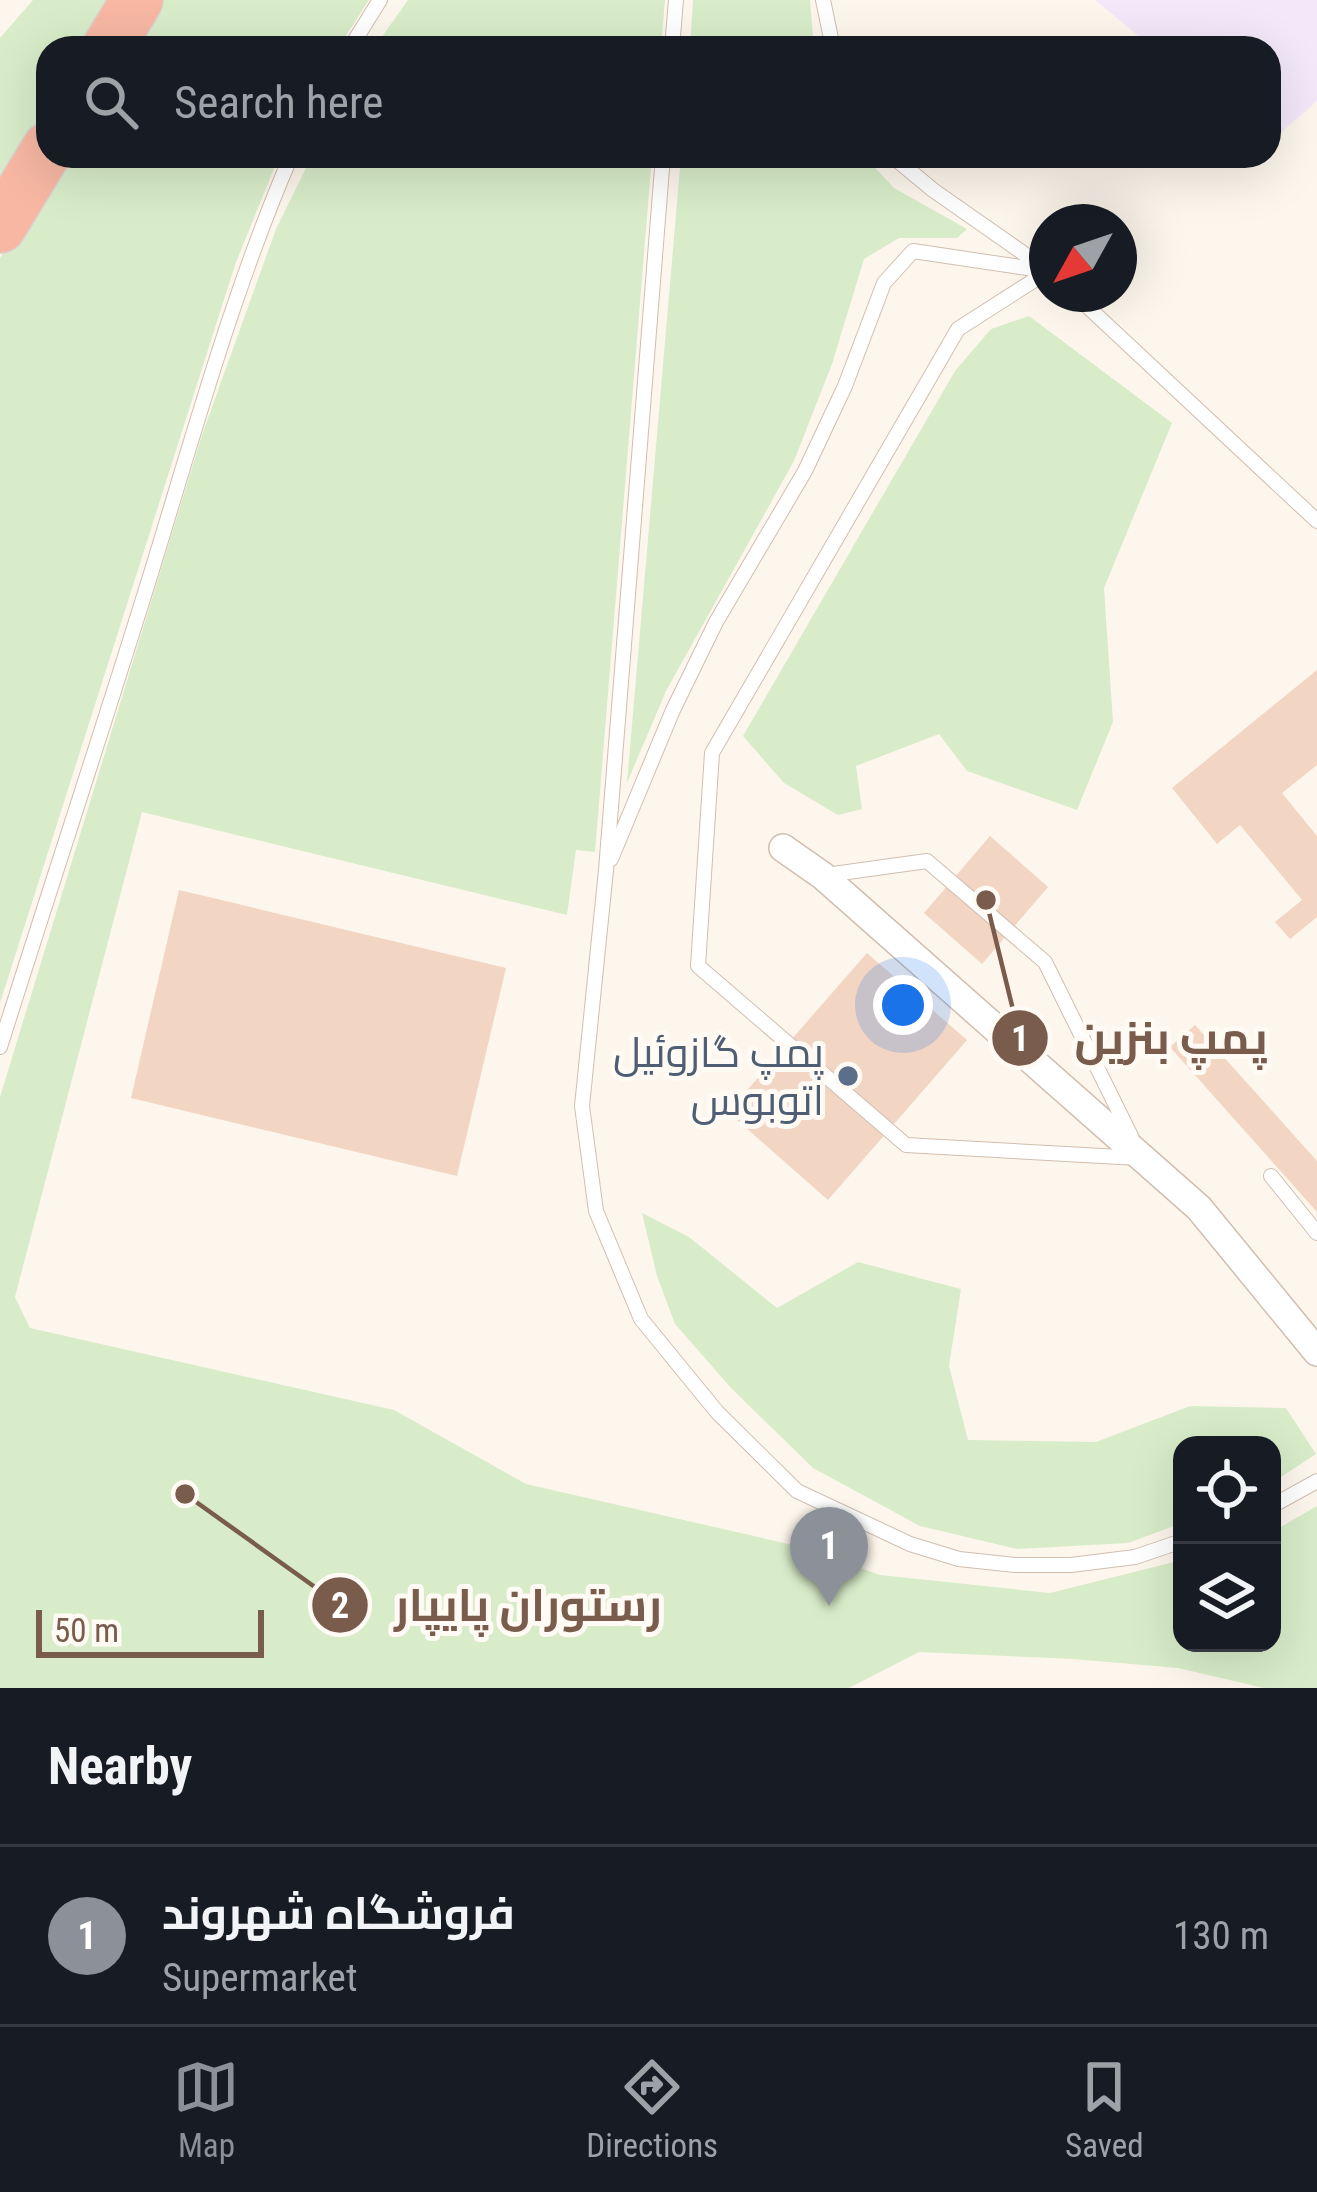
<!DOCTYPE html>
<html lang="en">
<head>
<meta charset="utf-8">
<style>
	:root { --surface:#171b24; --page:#242831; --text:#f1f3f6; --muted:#9ea1a6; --line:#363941; --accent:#8c9099 }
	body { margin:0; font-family:"Roboto Condensed",Cairo,sans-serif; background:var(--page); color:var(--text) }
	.controls { position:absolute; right:36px; bottom:36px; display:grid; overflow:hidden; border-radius:24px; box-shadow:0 12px 48px #0002 }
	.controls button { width:108px; height:108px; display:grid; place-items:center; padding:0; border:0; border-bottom:3px solid var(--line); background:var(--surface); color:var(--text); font:60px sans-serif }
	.compass { position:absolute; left:1029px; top:204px; width:108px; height:108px; border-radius:50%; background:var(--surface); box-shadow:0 12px 48px #0002; rotate:230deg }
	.scale { position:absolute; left:36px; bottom:30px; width:228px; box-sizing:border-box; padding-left:12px; border:6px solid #7a5c4d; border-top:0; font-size:33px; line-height:42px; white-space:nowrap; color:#7a5c4d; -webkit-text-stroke:9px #fffaf3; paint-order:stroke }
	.you { position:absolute; left:903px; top:1005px; width:42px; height:42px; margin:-30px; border:9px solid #fff; border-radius:50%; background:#1a73e8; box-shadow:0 0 0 18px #1a73e833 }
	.badge { display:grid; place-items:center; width:78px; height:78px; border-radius:50%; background:var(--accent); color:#fff; font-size:39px; font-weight:700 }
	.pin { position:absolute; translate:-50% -99px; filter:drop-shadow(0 3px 6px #0008) }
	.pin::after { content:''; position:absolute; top:63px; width:42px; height:36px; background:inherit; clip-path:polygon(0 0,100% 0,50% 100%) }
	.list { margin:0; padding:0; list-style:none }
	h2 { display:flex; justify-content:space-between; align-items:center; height:156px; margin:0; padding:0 48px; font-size:51px }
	h2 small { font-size:39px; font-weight:400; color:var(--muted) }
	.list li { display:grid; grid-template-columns:78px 1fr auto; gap:36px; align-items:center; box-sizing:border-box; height:180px; padding:0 48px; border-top:3px solid var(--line) }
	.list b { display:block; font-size:45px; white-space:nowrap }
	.list p { margin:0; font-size:39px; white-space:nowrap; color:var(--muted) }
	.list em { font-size:39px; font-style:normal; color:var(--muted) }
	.icon { flex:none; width:66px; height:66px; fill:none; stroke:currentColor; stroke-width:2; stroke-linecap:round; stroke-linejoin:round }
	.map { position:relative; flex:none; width:1317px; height:1688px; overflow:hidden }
	.search { position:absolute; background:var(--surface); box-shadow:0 12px 48px #0002; left:36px; right:36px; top:36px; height:132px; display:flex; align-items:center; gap:30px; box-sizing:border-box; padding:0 42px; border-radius:36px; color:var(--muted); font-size:45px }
	.sheet { height:336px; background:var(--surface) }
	nav { display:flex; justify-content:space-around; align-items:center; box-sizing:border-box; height:168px; border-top:3px solid var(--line); background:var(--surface); font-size:33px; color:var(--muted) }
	nav a { display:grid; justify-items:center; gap:6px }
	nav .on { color:var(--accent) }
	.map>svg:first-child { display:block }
	.education { fill:#f3e8fa }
	.green { fill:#d8ecc9 }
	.building { fill:#f3d5c3 }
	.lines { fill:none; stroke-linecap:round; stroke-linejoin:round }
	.lane-casing { stroke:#d1beb0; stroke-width:16 }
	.street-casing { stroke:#d1beb0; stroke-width:30 }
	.highway-casing { stroke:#dad1cd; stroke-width:54 }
	.lane { stroke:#fff; stroke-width:14 }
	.street { stroke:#fff; stroke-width:27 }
	.highway { stroke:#f7b7a3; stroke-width:51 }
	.service-dot { fill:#5c6f8a; stroke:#fffaf3; stroke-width:4.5 }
	.labels { text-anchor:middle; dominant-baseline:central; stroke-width:10; stroke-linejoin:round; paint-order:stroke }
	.service-label { font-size:42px; fill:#4e5e75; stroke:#fffaf3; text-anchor:end }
	.leader { fill:none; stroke:#7a5c4d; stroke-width:4.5 }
	.callout-dot { fill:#7a5c4d; stroke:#fffaf3; stroke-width:4.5 }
	.mark-label { font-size:36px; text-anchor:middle; font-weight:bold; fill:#fff }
	.callout-label { font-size:45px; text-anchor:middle; font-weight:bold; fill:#7a5c4d; stroke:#fffaf3; stroke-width:10; stroke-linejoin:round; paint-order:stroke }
</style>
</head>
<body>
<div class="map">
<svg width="1317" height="1688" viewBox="0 0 1317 1688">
	<rect width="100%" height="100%" fill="#fdf6ec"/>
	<!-- education -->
	<path class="education" d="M1095 0H1317V101L1269 143V48H1153Z"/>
	<!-- green -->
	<g class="green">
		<path d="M33 0H118L89 48H48V115L0 193V38Z"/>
		<path d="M154 0H369L338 48H125Z"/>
		<path d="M408 0H665L661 48H374Z"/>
		<path d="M693 0H810L814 48H690Z"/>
		<path d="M61 156H279L235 265 0 1003V258Z"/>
		<path d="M312 156H652L595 852 576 850 567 915 142 812 15 1297 30 1328 394 1410 526 1484 793 1545 880 1575 1050 1593 1182 1560V1643H1272V1532L1317 1506V1688H1264L1178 1668 1073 1659 919 1652 849 1688H0V1097L202 435 276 229Z"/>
		<path d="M681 156H864L894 188 967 229 957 238H899L864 259 832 364 794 461 666 691 627 783Z"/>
		<path d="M1029 316 1172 423 1104 588 1113 722 1077 810 967 771 939 734 856 766 862 809 838 815 784 783 743 736 955 371 991 329Z"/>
		<path d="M642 1213 689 1237 777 1308 858 1262 961 1289 949 1366 968 1440 1096 1442 1190 1406 1286 1408 1316 1454 1272 1483V1445H1182V1523L1128 1543 1017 1549 920 1526 813 1468 732 1389 675 1324 657 1276Z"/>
	</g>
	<!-- building -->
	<g class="building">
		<path d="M1317 670V765L1282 793 1317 836V917L1290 939 1275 922 1302 900 1240 825 1217 844 1172 788Z"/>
		<path d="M990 836 1048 887 982 964 924 913Z"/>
		<path d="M179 890 506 968 457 1176 131 1098Z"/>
		<path d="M867 953 967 1040 828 1200 728 1112Z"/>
		<path d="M1195 1025 1317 1161V1212L1170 1047Z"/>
	</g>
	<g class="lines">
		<!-- lane casing -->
		<g class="lane-casing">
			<g id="lane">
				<path d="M823 0 833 48"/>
				<path d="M350 48 380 0"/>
				<path d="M672 48 676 0"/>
				<path d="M663 156 606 870 582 1106 596 1211 641 1319 717 1412 797 1491 910 1544 959 1559 1015 1565H1071L1135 1557 1182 1541"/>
				<path d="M892 156 933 190 1043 267"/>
				<path d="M1047 272 958 329 712 753 698 966 906 1145 1138 1158"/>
				<path d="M1074 294 1317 521"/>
				<path d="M611 859 673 710 716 622 805 471 845 386 884 283 913 251 1047 271"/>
				<path d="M826 875 927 861 1045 962 1131 1136"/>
				<path d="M0 1047C50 888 103 729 152 570 195 430 233 291 291 156"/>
				<path d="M1271 1176 1317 1233"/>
				<path d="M1272 1506 1317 1481"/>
			</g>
		</g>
		<!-- street casing -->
		<g class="street-casing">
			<path id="street" d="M783 848 823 876 1199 1208 1317 1352"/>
		</g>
		<!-- highway casing -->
		<g class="highway-casing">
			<g id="highway">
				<path d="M108 48 137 0"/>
				<path d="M0 227 48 148"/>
			</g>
		</g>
		<!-- lane -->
		<use href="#lane" class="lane"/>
		<!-- street -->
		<use href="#street" class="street"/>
		<!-- highway -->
		<use href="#highway" class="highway"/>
	</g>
	<!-- markers -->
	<circle class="service-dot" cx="848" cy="1076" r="12"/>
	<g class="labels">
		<!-- service labels -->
		<g class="service-label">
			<text x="824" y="1052">پمپ گازوئیل<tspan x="824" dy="48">اتوبوس</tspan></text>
		</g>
	</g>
	<!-- callouts -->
	<path class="leader" d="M986 900L1020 1038M185 1494L340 1605"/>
	<g class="callout-dot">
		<circle cx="986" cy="900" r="12"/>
		<circle cx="185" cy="1494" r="12"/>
		<circle cx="1020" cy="1038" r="30"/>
		<circle cx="340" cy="1605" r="30"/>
	</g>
	<g class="mark-label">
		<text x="1020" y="1051">1</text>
		<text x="340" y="1618">2</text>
	</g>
	<g class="callout-label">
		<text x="1171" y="1054">پمپ بنزین</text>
		<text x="528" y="1621">رستوران پایپار</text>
	</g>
</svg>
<div class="controls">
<button><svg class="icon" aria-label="locate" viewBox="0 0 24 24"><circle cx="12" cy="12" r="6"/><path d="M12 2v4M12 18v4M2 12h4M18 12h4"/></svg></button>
<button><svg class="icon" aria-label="layers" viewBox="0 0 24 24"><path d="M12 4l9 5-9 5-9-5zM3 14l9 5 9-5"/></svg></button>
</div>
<svg class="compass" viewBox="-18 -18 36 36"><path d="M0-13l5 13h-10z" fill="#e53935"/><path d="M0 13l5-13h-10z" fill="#9ea1a6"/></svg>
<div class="scale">50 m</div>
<div class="you"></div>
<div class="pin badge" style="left:829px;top:1606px">1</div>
<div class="search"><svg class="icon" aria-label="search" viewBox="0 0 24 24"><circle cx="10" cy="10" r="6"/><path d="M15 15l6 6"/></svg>Search here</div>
</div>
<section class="sheet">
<h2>Nearby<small></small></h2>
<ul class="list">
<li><span class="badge">1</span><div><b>فروشگاه شهروند</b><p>Supermarket</p></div><em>130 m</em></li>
</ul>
</section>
<nav>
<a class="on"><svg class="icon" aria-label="map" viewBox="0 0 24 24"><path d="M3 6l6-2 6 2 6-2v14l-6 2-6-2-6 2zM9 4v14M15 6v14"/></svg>Map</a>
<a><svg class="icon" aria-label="directions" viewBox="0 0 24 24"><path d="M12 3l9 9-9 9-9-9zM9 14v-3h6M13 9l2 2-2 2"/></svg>Directions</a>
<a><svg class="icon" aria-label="saved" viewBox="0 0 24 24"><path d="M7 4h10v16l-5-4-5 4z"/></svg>Saved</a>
</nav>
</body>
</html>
